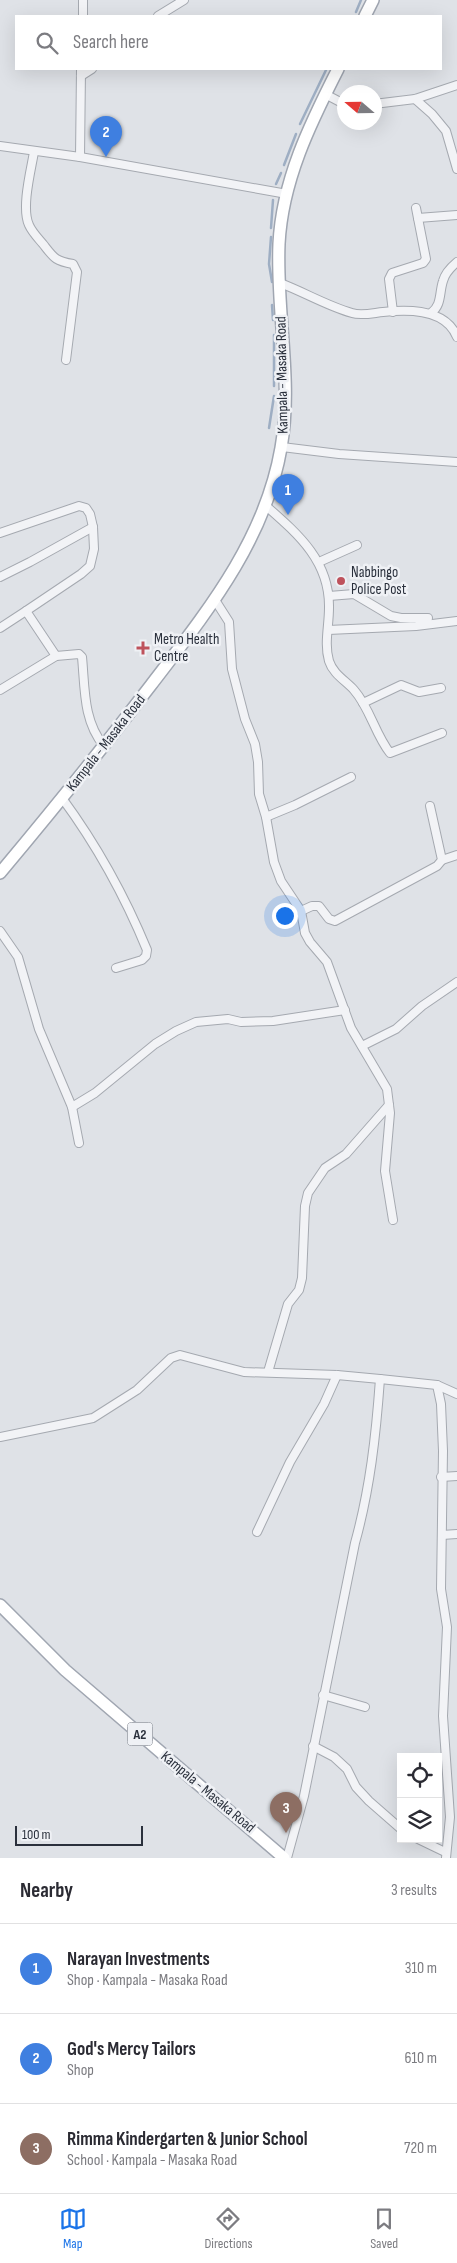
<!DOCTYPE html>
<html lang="en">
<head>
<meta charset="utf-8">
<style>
	:root { --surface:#fff; --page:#f2f2f3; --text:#2b2b33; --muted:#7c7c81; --line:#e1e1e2; --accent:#1a73e8 }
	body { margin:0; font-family:"Sofia Sans Condensed",sans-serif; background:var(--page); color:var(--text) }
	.controls { position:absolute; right:15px; bottom:15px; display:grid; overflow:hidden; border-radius:0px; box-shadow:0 5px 20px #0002 }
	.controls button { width:45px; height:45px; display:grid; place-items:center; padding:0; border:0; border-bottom:1px solid var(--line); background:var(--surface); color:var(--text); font:25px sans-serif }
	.compass { position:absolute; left:337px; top:85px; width:45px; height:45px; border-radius:50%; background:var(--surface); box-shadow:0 5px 20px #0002; rotate:290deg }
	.scale { position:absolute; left:15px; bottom:12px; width:128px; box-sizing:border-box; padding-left:5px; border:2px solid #2a303c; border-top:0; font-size:14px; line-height:18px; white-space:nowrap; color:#2a303c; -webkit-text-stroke:4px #eff1f5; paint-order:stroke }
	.you { position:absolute; left:284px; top:915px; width:18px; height:18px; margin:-12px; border:4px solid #fff; border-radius:50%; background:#1a73e8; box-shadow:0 0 0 8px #1a73e833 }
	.badge { display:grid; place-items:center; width:32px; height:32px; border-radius:50%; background:var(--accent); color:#fff; font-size:16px; font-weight:700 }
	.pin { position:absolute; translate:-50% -41px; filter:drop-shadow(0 1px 2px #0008) }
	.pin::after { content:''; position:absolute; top:26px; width:18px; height:15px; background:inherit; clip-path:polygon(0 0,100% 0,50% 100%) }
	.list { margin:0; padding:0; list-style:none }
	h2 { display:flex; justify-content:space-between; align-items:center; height:65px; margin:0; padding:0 20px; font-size:21px }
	h2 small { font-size:16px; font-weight:400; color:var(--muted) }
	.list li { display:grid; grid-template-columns:32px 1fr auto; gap:15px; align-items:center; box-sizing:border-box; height:90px; padding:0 20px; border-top:1px solid var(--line) }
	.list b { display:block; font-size:19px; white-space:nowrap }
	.list p { margin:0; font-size:16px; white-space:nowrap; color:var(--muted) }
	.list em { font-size:16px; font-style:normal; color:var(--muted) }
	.icon { flex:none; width:28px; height:28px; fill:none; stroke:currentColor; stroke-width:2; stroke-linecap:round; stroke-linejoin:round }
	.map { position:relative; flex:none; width:457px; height:1858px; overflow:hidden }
	.search { position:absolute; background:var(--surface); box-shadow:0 5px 20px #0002; left:15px; right:15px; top:15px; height:55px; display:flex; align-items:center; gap:12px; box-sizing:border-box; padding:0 18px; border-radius:0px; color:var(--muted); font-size:19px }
	.sheet { height:335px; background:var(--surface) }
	nav { display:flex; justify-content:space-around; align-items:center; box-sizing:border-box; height:70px; border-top:1px solid var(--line); background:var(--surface); font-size:14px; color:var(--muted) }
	nav a { display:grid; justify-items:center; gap:2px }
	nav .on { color:var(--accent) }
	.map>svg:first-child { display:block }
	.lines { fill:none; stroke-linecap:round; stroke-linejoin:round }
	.stream { stroke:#9eaec3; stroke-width:2.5 }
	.street-casing { stroke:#a5a9b0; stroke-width:10 }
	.primary-casing { stroke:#a0a6b1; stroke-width:14 }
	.street { stroke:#f2f3f6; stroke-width:8 }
	.primary { stroke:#fff; stroke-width:11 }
	.poi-dot { fill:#be525c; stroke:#eff1f5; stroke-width:2 }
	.labels { text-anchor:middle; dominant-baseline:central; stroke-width:5; stroke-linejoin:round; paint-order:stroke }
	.shield { fill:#eff1f5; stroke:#656a74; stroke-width:1 }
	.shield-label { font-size:14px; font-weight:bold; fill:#2a303c }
	.street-label { font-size:15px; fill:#2a303c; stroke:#eff1f5 }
	.poi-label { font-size:15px; fill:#2a303c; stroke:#eff1f5; text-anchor:start }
</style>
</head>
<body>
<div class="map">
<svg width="457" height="1858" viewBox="0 0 457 1858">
	<rect width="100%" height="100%" fill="#dfe2e7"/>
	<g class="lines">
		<!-- stream -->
		<g class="stream">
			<path d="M356 12 361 0"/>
			<path d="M300 124 326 70"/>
			<path d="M284 165 296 134"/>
			<path d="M276 184 281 173"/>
			<path d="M271 228 273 200"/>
			<path d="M271 237 269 264 272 282"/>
			<path d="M272 305 273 320"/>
			<path d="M274 335V386"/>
			<path d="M269 428 274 396"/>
		</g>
		<!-- street casing -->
		<g class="street-casing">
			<g id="street">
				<path d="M83 16V0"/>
				<path d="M158 16 184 0"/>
				<path d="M81 76 92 69"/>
				<path d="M325 94 344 104"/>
				<path d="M415 99 432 114 446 131 457 169"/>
				<path d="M374 104 415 99 457 85"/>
				<path d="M0 146 80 157 287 194"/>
				<path d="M34 152C31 170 21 208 29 225 32 232 38 238 43 244 54 258 55 261 73 264L77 272 66 360"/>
				<path d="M80 157 81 69"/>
				<path d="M418 218 457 215"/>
				<path d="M280 283C304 292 327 306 352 313 361 316 373 313 383 312 409 309 446 309 457 337"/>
				<path d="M393 312 389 279 392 273 423 263 426 259 416 208"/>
				<path d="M431 313C442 305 439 293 443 281 445 273 451 267 457 262"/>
				<path d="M282 447 339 454 457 462"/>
				<path d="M265 505C298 534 330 561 329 608 329 626 324 644 329 661 333 674 346 681 354 690 370 708 375 734 390 753L442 733"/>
				<path d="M0 533 79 506 86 508 90 514 93 527 94 549 90 566 81 574 26 611"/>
				<path d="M319 562 357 545"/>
				<path d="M0 577 30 562 93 527"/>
				<path d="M329 596 354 594 391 616 401 618H428"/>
				<path d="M215 600 229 622 232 669 245 719 255 744 258 762 259 794 266 817 295 805 351 777"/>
				<path d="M0 628 26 611 56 656"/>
				<path d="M328 630 416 626 457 621"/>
				<path d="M0 690 56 656 79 654 82 657C85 688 83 721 104 746"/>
				<path d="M363 703 401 685 419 692 441 688"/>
				<path d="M62 798C98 847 124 894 147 950L146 956 142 960 116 968"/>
				<path d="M266 817 274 862 281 881 301 911 305 933 310 942 327 962 351 1028 387 1089 390 1113 385 1171 393 1220"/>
				<path d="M442 860 457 855"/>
				<path d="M301 911 312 906H319L329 919 335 921 437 866 442 860 430 806"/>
				<path d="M0 931 18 957 39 1029 72 1107 79 1143"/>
				<path d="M362 1046 396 1029 422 1006 457 982"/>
				<path d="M72 1107 95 1093 155 1044 176 1031 196 1022 228 1019 241 1022 273 1021 345 1010"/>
				<path d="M268 1372 288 1304 299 1290 302 1278 305 1206 308 1193 325 1168 346 1154 389 1105"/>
				<path d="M437 1385 441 1404 443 1451 441 1589 447 1627 443 1716 450 1817 446 1858"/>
				<path d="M0 1437 93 1418 137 1390 171 1358 180 1355 244 1372 337 1375 380 1379 437 1385 457 1394"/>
				<path d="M441 1477 457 1476"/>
				<path d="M257 1532 290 1462 324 1404 337 1375"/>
				<path d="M442 1535 457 1534"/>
				<path d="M323 1695 365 1707"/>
				<path d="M313 1746 334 1757 347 1769 356 1787 369 1801 401 1829"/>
				<path d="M418 1839 445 1852"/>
				<path d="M287 1858 304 1796 355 1543C370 1489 376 1435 380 1379"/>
			</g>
		</g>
		<!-- primary casing -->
		<g class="primary-casing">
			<g id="primary">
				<path d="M365 16 373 0"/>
				<path d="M0 873C52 811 102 749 151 685 206 613 265 541 281 448 293 381 276 312 279 244 282 181 310 124 338 69"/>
				<path d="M0 1605 65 1670 284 1858"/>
			</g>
		</g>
		<!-- street -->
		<use href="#street" class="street"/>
		<!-- primary -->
		<use href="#primary" class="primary"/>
	</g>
	<!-- markers -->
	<g class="poi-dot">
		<circle cx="341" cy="581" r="5"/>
		<path d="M140.5 640.5h5v5h5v5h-5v5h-5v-5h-5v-5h5z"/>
	</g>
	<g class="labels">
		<!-- shield labels -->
		<rect class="shield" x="127.5" y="1722.5" width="25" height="23" rx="4"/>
		<g class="shield-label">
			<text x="140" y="1734">A2</text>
		</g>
		<!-- street labels -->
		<g class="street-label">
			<text transform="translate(282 375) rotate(-91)">Kampala - Masaka Road</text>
			<text transform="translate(106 743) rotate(-52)">Kampala - Masaka Road</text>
			<text transform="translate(208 1792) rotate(40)">Kampala - Masaka Road</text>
		</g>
		<!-- poi labels -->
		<g class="poi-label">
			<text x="351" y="572">Nabbingo<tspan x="351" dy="17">Police Post</tspan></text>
			<text x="154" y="639">Metro Health<tspan x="154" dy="17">Centre</tspan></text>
		</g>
	</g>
</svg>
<div class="controls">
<button><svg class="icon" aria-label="locate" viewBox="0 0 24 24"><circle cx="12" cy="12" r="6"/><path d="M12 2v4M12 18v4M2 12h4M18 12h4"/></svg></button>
<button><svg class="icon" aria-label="layers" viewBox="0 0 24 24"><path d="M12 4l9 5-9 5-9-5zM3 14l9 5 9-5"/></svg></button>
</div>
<svg class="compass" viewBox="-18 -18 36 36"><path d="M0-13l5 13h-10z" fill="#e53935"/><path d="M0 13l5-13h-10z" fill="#7c7c81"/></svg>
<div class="scale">100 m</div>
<div class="you"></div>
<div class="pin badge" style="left:288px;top:515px;background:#3f7fe0">1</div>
<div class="pin badge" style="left:106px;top:157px;background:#3f7fe0">2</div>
<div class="pin badge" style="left:286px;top:1833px;background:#8d6e63">3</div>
<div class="search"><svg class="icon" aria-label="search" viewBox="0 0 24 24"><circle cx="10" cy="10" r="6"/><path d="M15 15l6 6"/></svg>Search here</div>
</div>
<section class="sheet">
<h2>Nearby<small>3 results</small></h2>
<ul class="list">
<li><span class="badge" style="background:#3f7fe0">1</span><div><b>Narayan Investments</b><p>Shop · Kampala - Masaka Road</p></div><em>310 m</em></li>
<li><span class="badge" style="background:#3f7fe0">2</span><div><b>God's Mercy Tailors</b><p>Shop</p></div><em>610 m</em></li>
<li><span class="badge" style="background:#8d6e63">3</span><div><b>Rimma Kindergarten &amp; Junior School</b><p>School · Kampala - Masaka Road</p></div><em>720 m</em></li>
</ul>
</section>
<nav>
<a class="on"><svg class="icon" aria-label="map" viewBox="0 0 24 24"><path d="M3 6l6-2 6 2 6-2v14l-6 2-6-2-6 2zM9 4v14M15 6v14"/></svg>Map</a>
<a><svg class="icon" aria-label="directions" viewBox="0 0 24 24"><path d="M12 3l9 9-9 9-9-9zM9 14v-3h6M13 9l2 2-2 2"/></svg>Directions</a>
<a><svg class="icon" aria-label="saved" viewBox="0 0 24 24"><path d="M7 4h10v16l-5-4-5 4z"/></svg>Saved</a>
</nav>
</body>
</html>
